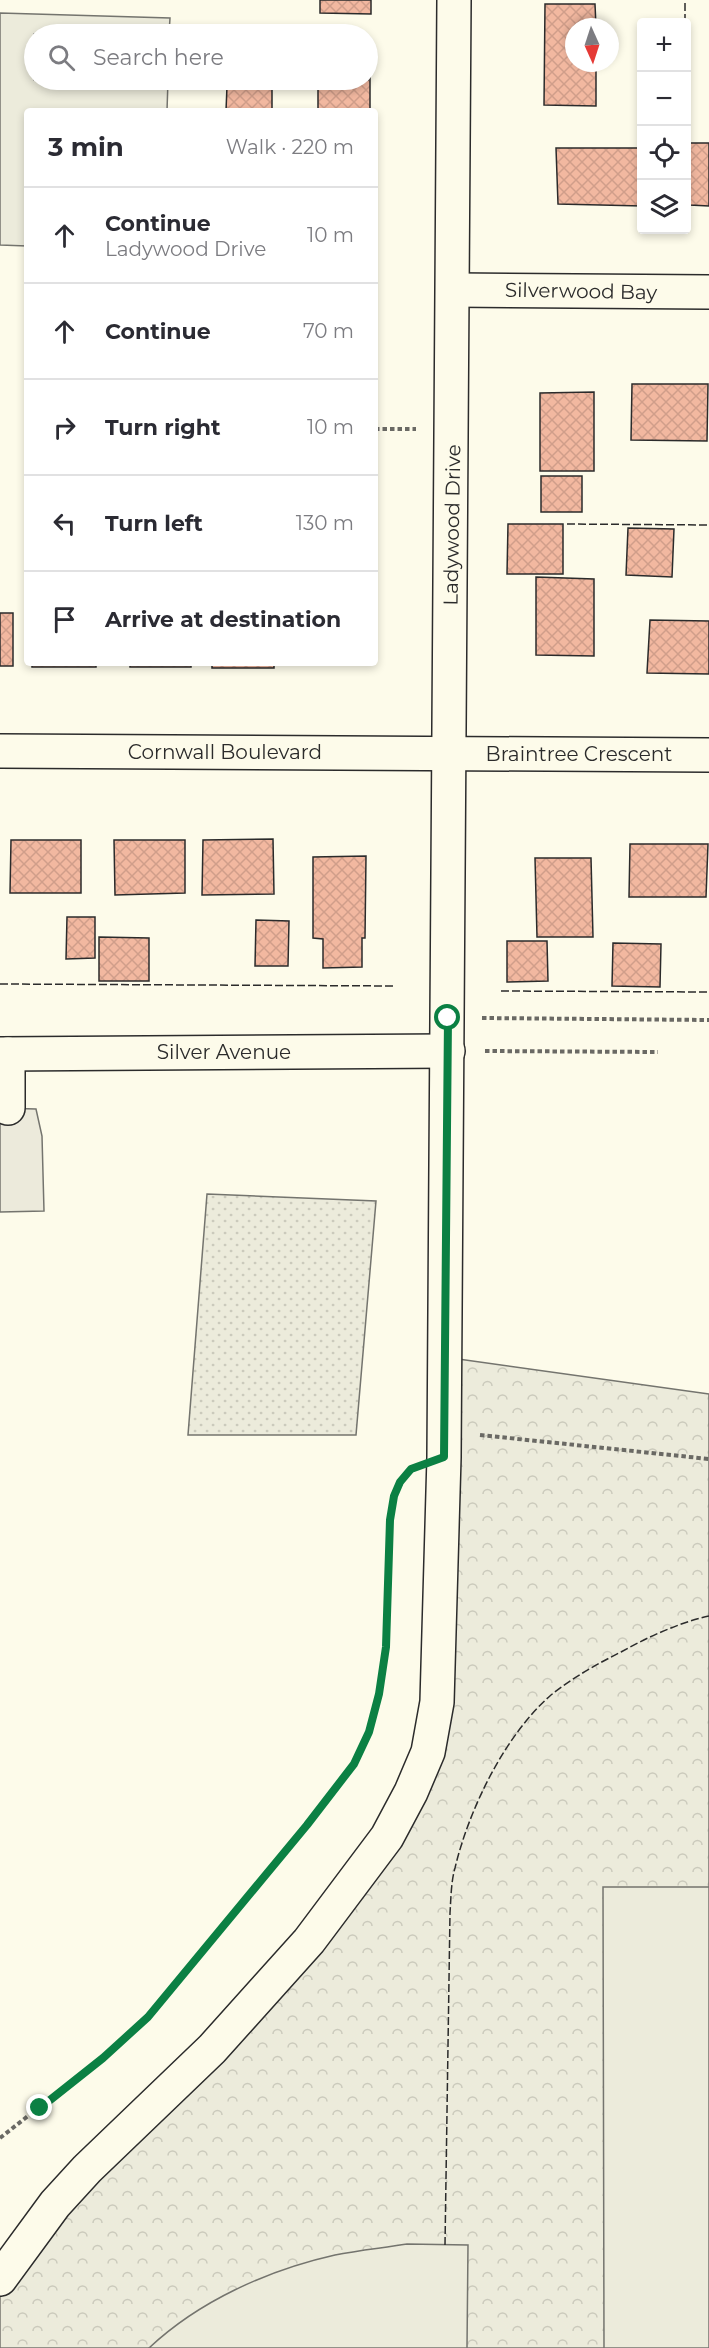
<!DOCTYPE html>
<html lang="en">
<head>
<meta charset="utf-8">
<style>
	:root { --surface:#fff; --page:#f7f7f7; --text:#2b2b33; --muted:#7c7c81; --line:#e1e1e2 }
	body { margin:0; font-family:Montserrat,sans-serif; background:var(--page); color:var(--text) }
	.controls { position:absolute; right:18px; top:18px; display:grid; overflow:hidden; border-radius:6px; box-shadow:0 3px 9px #0003 }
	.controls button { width:54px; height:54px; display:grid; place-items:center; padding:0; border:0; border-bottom:2px solid var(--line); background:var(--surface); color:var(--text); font:30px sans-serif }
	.compass { position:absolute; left:565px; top:18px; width:54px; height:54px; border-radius:50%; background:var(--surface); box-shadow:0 3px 9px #0003; rotate:177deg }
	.stop { position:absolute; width:18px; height:18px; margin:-14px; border:4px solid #0b8043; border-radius:50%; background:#fff }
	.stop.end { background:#0b8043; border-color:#fff; box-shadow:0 2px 6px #0008 }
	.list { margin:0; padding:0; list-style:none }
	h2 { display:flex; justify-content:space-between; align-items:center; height:78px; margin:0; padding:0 24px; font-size:26px }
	h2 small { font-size:20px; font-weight:400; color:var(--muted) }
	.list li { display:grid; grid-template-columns:39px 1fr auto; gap:18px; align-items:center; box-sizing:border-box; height:96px; padding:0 24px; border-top:2px solid var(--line) }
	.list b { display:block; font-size:22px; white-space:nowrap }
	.list p { margin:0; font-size:20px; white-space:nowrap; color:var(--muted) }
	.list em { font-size:20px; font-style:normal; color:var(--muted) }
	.icon { flex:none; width:33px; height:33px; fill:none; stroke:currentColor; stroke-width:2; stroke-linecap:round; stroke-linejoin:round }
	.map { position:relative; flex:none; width:709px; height:2348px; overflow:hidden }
	.search { position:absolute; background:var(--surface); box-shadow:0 3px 9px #0003; left:24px; top:24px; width:354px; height:66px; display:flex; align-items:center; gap:15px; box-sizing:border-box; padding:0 21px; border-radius:33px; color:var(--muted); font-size:22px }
	.panel { position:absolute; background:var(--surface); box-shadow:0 3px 9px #0003; left:24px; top:108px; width:354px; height:558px; border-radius:6px }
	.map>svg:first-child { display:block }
	.grass { fill:url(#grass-dots); stroke:#74746e; stroke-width:1.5 }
	.park { fill:url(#park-crowns); stroke:#74746e; stroke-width:1.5 }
	.pitch { fill:#ecebdb; stroke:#74746e; stroke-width:1.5 }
	.parking { fill:#eceadb; stroke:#74746e; stroke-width:1.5 }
	.building { fill:url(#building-cross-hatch); stroke:#2b2b2b; stroke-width:1.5 }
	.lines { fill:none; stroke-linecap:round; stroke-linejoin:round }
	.minor-casing { stroke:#2b2b2b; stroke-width:36 }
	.path { stroke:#6a6964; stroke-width:4; stroke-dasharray:4.5 3; stroke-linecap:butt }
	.minor { stroke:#fdfbea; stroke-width:33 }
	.fence { stroke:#2b2b2b; stroke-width:1.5; stroke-dasharray:8 3; stroke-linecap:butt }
	.route { stroke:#0b8043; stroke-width:8 }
	.labels { text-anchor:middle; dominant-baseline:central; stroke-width:4.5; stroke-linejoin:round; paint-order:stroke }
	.street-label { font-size:20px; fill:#2b2b2b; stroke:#fdfbea }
</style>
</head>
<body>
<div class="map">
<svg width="709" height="2348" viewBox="0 0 709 2348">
	<defs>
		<pattern id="grass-dots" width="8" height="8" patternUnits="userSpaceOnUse" patternTransform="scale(1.5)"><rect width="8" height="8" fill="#ecebdb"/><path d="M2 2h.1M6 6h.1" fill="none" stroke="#cbcabc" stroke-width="1.8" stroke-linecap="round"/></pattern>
		<pattern id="park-crowns" width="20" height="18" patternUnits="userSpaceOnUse" patternTransform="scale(1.5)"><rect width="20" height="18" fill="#ecebdb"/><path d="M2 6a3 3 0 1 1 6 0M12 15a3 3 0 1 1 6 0" fill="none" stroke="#cbcabc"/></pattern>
		<pattern id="building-cross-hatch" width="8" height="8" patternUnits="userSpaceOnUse" patternTransform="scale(1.5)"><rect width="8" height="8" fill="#f2b8a0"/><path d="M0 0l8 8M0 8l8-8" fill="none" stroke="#d09e8a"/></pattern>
	</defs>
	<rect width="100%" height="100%" fill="#fdfbea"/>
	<!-- grass -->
	<path class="grass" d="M207 1194 376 1201 356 1435H188Z"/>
	<!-- park -->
	<path class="park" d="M444 1357 709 1394V2348H0V2279L309 1941 428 1752Z"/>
	<!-- pitch -->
	<g class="pitch">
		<path d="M0 13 170 18 169 34H34V80H168L167 111H27V246L0 245Z"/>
		<path d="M603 1887H709V2348H604Z"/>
		<path d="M407 2244 468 2245 467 2348H149C199 2301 268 2270 335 2255 359 2250 383 2248 407 2244Z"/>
	</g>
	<!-- parking -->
	<path class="parking" d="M0 1108 36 1109 42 1136 44 1211 0 1212Z"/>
	<!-- building -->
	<g class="building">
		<path d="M320 0H371V14L320 13Z"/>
		<path d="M545 4H595L596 27H574V63H596V106L544 105Z"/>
		<path d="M368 56H370V110L318 111V80H368Z"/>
		<path d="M227 86H272V111H226Z"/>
		<path d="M690 143H709V206L690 205Z"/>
		<path d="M556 148H642V206L558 204Z"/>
		<path d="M632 384H708L707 441 631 440Z"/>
		<path d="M594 392V471H540V393Z"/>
		<rect x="541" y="476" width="41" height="36"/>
		<path d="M508 524H563V574H507Z"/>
		<path d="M628 528 674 529 672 577 626 575Z"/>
		<path d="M536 577 594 579V656L536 655Z"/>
		<rect x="0" y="613" width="13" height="53"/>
		<path d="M650 620 709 621V674L647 673Z"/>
		<rect x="32" y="663" width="64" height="4"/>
		<rect x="130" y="663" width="61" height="4"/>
		<rect x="212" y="663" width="62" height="5"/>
		<path d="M273 839 274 894 202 895 203 840Z"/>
		<path d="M11 840H81V893H10Z"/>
		<path d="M114 840H185V893L115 895Z"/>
		<path d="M630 844H708L706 897H629Z"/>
		<path d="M366 856 365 938H362V967L323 968V939L313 938V857Z"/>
		<path d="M535 858H591L593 937H537Z"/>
		<path d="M67 917H95V958L66 959Z"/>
		<path d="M256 920 289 921 288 966H255Z"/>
		<path d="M99 937 149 938V981H99Z"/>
		<path d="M507 941H547L548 981 507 982Z"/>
		<path d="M613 943 661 944 660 987 612 986Z"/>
	</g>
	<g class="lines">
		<!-- minor casing -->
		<g class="minor-casing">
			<g id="minor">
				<path d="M454 290 709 292"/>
				<path d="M0 751 709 755"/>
				<path d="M0 1054 448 1051"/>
				<path d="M8 1054V1108"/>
				<path d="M0 2279 55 2204 87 2169 212 2049 309 1941 387 1837 411 1792 428 1752 437 1702 444 1457 454 0"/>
			</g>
		</g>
		<!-- path -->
		<g class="path">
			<path d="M375 429H416"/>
			<path d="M482 1018 709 1020"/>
			<path d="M485 1051 658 1052"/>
			<path d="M480 1435 709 1459"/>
			<path d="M0 2138 103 2057 148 2017 307 1825 354 1764 369 1732 379 1694 386 1646 390 1519 394 1496 406 1475"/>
		</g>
		<!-- minor -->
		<use href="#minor" class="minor"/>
		<!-- fence -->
		<g class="fence">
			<path d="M685 22V0"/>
			<path d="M567 524 709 525"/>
			<path d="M0 984 396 986"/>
			<path d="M501 991 709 992"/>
			<path d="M445 2245 450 1913C451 1898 451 1882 455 1868 469 1809 505 1735 551 1695 572 1678 597 1664 621 1652 648 1637 678 1623 709 1616"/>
		</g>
	</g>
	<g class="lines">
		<!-- route -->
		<path class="route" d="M40 2108 103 2058 148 2017 307 1825 354 1764 369 1732 379 1694 386 1647 390 1520 394 1496 400 1482 411 1469 444 1457 448 1018"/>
	</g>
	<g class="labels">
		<!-- street labels -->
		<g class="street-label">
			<text transform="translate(581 291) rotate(1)">Silverwood Bay</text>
			<text transform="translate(452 525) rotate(-89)">Ladywood Drive</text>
			<text x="225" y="752">Cornwall Boulevard</text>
			<text x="579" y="754">Braintree Crescent</text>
			<text x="224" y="1052">Silver Avenue</text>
		</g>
	</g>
</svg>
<div class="controls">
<button>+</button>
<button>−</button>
<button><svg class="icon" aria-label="locate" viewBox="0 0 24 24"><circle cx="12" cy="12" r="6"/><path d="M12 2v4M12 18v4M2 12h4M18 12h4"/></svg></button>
<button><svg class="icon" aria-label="layers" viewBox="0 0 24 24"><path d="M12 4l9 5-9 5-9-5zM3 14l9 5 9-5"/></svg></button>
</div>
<svg class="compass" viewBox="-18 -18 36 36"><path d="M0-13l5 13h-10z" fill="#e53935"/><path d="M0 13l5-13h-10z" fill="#7c7c81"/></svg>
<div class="stop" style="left:448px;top:1018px"></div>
<div class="stop end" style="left:40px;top:2108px"></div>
<div class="search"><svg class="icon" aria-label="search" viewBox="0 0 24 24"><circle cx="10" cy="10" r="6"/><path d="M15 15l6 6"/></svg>Search here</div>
<section class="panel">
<h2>3 min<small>Walk · 220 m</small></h2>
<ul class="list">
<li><svg class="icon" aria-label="ahead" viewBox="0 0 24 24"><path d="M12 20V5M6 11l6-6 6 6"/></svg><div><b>Continue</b><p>Ladywood Drive</p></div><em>10 m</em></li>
<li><svg class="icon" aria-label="ahead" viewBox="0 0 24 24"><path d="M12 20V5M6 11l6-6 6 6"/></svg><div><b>Continue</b></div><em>70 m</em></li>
<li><svg class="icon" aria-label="right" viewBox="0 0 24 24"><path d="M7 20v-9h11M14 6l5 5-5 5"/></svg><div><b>Turn right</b></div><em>10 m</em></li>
<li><svg class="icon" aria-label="left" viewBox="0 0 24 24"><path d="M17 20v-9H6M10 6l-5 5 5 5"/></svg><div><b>Turn left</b></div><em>130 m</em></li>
<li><svg class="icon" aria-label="arrive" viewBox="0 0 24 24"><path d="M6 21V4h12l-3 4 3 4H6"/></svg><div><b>Arrive at destination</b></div></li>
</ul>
</section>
</div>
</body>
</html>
